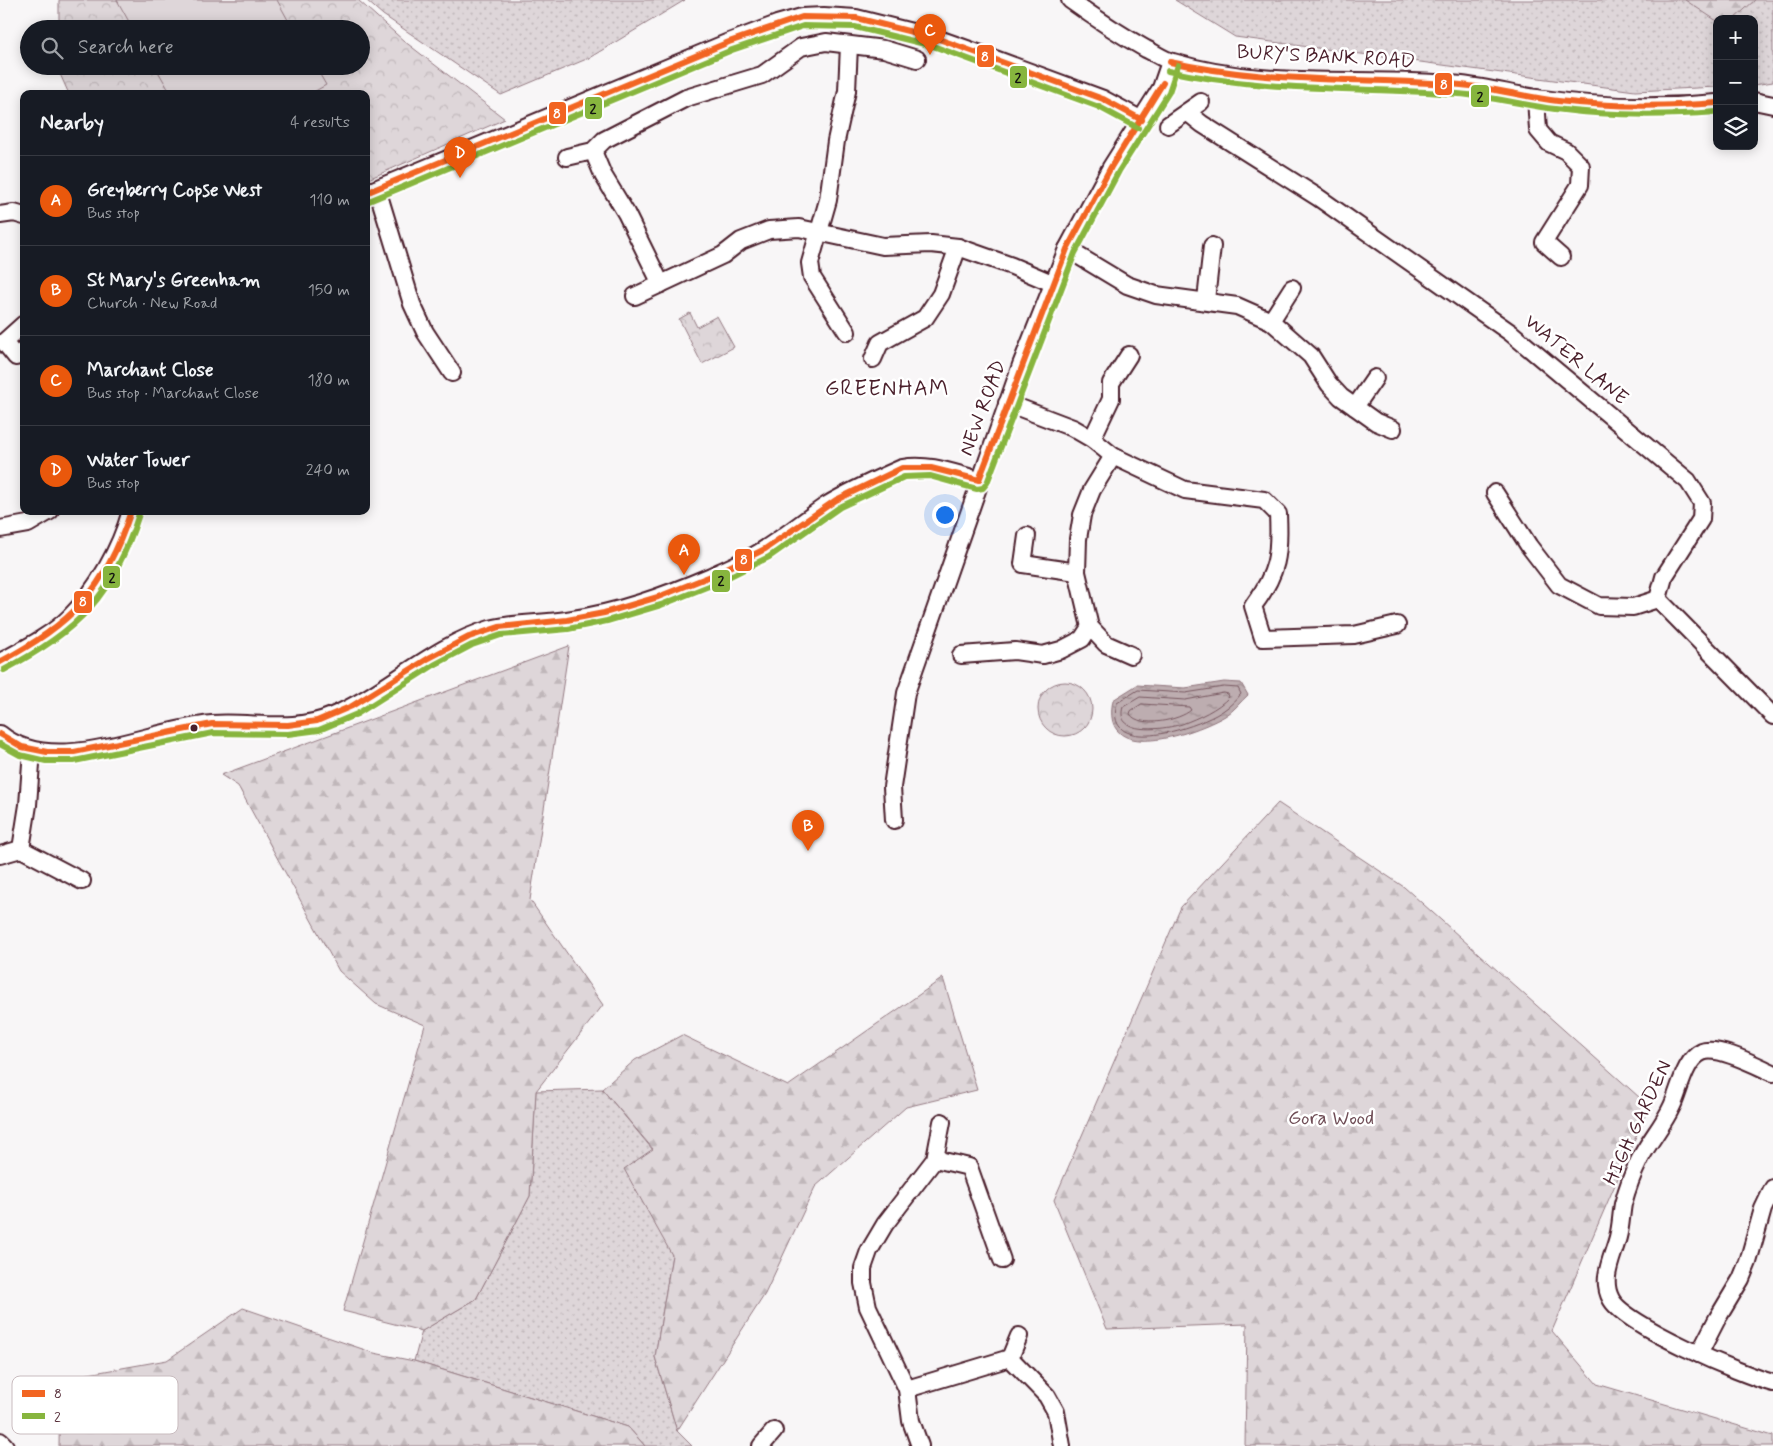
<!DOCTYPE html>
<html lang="en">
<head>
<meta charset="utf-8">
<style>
	:root { --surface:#171b24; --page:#20242c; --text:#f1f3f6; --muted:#9ea1a6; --line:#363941; --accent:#ea580c }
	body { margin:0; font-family:Mynerve,sans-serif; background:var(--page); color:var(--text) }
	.controls { position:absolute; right:15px; top:15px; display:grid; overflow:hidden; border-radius:10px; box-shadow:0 2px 12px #0003 }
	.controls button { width:45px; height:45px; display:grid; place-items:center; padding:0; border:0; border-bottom:1px solid var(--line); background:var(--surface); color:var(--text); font:25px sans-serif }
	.you { position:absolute; left:944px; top:514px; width:18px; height:18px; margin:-12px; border:4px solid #fff; border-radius:50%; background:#1a73e8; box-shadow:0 0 0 8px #1a73e833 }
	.badge { display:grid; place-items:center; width:32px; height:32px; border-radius:50%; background:var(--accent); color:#fff; font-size:16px; font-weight:700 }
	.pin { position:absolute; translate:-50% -41px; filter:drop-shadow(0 1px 2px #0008) }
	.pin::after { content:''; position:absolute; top:26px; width:18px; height:15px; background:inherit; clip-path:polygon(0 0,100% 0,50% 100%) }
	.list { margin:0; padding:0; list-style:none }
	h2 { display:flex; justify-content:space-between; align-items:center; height:65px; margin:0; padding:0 20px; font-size:21px }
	h2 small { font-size:16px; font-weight:400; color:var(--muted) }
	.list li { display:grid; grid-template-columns:32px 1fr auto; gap:15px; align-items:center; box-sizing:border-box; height:90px; padding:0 20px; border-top:1px solid var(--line) }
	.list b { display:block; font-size:19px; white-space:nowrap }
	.list p { margin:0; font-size:16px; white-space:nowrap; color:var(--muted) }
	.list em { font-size:16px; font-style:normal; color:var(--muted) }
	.icon { flex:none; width:28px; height:28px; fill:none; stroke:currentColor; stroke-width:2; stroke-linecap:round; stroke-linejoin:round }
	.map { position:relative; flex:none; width:1773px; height:1446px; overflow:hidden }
	.search { position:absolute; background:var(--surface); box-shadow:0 2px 12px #0003; left:20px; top:20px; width:350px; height:55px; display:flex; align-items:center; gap:12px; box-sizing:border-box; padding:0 18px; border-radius:28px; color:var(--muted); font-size:19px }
	.panel { position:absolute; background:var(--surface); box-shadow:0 2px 12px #0003; left:20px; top:90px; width:350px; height:425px; border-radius:10px }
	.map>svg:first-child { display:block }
	.grass { fill:url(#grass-dots); stroke:#947a82 }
	.forest { fill:url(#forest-firs); stroke:#947a82 }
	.park { fill:url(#park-crowns); stroke:#947a82 }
	.pitch { fill:#ded6d9; stroke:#947a82 }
	.water { fill:url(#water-ripples); stroke:#8f747b }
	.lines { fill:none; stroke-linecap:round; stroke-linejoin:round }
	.shore { stroke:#785860; stroke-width:1 }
	.minor-casing { stroke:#4a1f2b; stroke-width:20 }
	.minor { stroke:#fff; stroke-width:16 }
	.bus-1-casing { stroke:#fff; stroke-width:10 }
	.bus-2-casing { stroke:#fff; stroke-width:10 }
	.bus-1 { stroke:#f26522; stroke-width:6 }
	.bus-2 { stroke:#87b53e; stroke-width:6 }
	.bus-dot { fill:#4a1f2b; stroke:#fff; stroke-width:2 }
	.labels { text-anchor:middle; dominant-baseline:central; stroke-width:5; stroke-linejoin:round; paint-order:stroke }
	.street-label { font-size:20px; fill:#4a1f2b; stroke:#fff }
	.park-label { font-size:20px; fill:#6f4d56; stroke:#fff }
	.quarter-label { font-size:22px; letter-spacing:1px; fill:#4a1f2b; stroke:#fff }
	.key { fill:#fff; stroke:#c9bcbf; stroke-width:1 }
	.key-label { font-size:14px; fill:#4a1f2b }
	.line-badge { stroke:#fff; stroke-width:2 }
	.badge-label { font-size:14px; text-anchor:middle; font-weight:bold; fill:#fff }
	.pale-badge-label { font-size:14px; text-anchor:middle; font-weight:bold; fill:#111 }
</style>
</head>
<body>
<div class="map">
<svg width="1773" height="1446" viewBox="0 0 1773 1446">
	<defs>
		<pattern id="grass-dots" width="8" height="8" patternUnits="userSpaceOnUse" patternTransform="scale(1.25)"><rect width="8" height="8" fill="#ded6d9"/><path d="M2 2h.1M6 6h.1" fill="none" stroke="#c0b7ba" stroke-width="1.8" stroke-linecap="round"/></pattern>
		<pattern id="forest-firs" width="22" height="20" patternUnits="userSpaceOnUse" patternTransform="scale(1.25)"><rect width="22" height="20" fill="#ded6d9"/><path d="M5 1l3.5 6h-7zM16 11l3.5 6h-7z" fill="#c0b7ba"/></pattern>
		<pattern id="park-crowns" width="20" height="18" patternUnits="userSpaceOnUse" patternTransform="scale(1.25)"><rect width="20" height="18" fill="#ded6d9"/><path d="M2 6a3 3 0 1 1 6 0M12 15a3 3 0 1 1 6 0" fill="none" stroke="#c0b7ba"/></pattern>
		<pattern id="water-ripples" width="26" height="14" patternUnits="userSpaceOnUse" patternTransform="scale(1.25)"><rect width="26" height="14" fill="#bdadb0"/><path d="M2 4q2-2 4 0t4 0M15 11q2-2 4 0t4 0" fill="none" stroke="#9c8c8f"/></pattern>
	</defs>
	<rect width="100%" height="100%" fill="#f8f6f7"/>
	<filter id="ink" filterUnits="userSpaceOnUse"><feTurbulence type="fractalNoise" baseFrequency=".02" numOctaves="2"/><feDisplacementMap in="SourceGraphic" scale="10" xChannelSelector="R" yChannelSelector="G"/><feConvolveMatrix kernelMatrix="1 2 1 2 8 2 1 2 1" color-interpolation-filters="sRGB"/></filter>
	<g filter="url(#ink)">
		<!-- grass -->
		<g class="grass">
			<path d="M366 0H685L589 58 501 95 383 15Z"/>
			<path d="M1175 0H1773V82L1754 85V19H1717V87L1635 91 1235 37Z"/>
			<path d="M602 1089 653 1150 672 1255 655 1357 677 1431 692 1446H645L628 1427 414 1361 422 1331 476 1299 530 1196 536 1091Z"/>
		</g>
		<!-- forest -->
		<g class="forest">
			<path d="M1685 0H1755L1734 19H1717V21Z"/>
			<path d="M569 646 530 900 603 1005 536 1091 530 1196 476 1299 422 1331 343 1311 425 1025 376 1004 339 971 238 786 221 775Z"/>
			<path d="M1278 803 1404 887 1649 1106 1552 1331 1597 1384 1773 1436V1446H1245L1247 1324 1107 1329 1054 1200 1181 907Z"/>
			<path d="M943 978 977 1090 906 1107 815 1187 765 1294 677 1431 655 1357 672 1255 624 1169 653 1149 602 1089 635 1060 682 1035 788 1086Z"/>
			<path d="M243 1308 374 1353 414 1361 628 1427 645 1446H59L60 1379 167 1360Z"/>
		</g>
		<!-- park -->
		<g class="park">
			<path d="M59 0H358L404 41 505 119 366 180V94H69L60 74V66H361V29H59Z"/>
			<path d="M690 313 697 327 717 316 734 347 702 364 679 319Z"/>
			<circle cx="1065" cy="709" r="27"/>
		</g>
		<!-- pitch -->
		<g class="pitch">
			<path d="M117 0H277L293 29H133Z"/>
			<path d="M155 66H315L326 85 310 94H171Z"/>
		</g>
		<!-- water -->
		<path class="water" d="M1224 682 1241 683 1248 695C1241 701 1234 711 1225 716 1196 733 1099 768 1113 700L1137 685 1185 688Z"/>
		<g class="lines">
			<!-- shore -->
			<g class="shore">
				<path d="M1224 687 1238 688 1241 694C1236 700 1230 706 1224 710 1203 726 1102 761 1117 703L1138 690 1185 693Z"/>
				<path d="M1224 693 1228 694 1229 697C1218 709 1198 718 1182 724 1166 729 1114 737 1123 707L1140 697 1185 700Z"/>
				<path d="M1142 704 1189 707 1191 710C1180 720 1140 729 1130 714L1131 711Z"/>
			</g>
			<!-- minor casing -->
			<g class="minor-casing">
				<g id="minor">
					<path d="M1070 0C1095 18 1119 34 1146 49 1155 53 1164 60 1173 62 1267 91 1366 75 1462 85 1487 88 1511 94 1536 98 1597 107 1656 109 1717 103"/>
					<path d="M1536 98 1538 130 1549 143 1566 151 1581 166 1580 185 1544 242 1561 257"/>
					<path d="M1754 101 1773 105"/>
					<path d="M1187 112 1202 124 1319 198 1511 333 1688 481 1702 503 1701 519 1664 577 1658 599"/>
					<path d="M1168 125 1201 102"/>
					<path d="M593 151 603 175 626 213 661 284"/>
					<path d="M567 157 593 151 604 140 686 98 762 75 801 47 826 42 884 49 917 59"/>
					<path d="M377 189 412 304 425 332 452 373"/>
					<path d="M366 193 729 42 777 24 802 17 824 16 856 18 936 38 995 59 1103 99 1142 120"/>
					<path d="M0 215 14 213 24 216"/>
					<path d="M1067 249 1127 285 1156 295 1237 306 1271 321 1311 356 1329 384 1341 397 1376 422 1393 429"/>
					<path d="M635 296 723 255 741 241 769 230 799 228 883 246 931 244 958 247 1012 266 1052 283"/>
					<path d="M1206 300 1212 246"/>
					<path d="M1271 321 1292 288"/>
					<path d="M24 324 4 342 16 357 24 350"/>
					<path d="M847 332 812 277 810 263 828 200 836 141 847 91 849 45"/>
					<path d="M873 359 880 343 925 318 941 294 958 247"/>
					<path d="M1007 403 1073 428 1092 439 1113 456 1185 490 1264 500 1278 514C1280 554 1278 573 1253 606L1263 638 1354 635 1397 625"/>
					<path d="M1355 407 1375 378"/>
					<path d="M1092 439 1111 399V383L1129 355"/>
					<path d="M1113 456 1092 490 1082 515 1078 539 1077 572 1090 627 1106 644 1131 655"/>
					<path d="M1495 493 1529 546 1559 585 1599 606 1633 607 1658 599"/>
					<path d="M0 529 28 524 50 511"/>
					<path d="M1027 536 1023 564 1077 572"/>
					<path d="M1658 599 1773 716"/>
					<path d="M961 655 1015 651 1043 655 1061 650 1082 639 1090 627"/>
					<path d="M0 662C24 649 51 636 70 617 98 589 120 549 131 511"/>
					<path d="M0 734C54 779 149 729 212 724 253 721 293 733 332 716 387 693 432 646 490 629 515 622 541 624 567 620 618 613 664 596 711 576 726 569 741 563 755 555 781 540 803 521 827 505 850 491 877 479 902 468 929 463 953 473 979 480"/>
					<path d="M32 750 28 805 21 849 82 881"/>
					<path d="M894 820 892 787 906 693 1021 365 1067 249 1111 167 1161 88 1170 62"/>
					<path d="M0 855 21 849"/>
					<path d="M1773 1073C1757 1066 1718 1045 1702 1052 1684 1060 1680 1090 1672 1106 1663 1126 1648 1142 1639 1161 1632 1175 1627 1189 1623 1204 1621 1215 1621 1226 1618 1237 1613 1257 1600 1279 1611 1299 1624 1325 1742 1375 1773 1383"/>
					<path d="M935 1159 969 1167 1002 1260"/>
					<path d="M1699 1354 1717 1319 1741 1279 1748 1262 1763 1209 1773 1188"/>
					<path d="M1010 1358 1019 1336"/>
					<path d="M907 1389 1010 1358 1047 1396 1056 1412 1062 1446"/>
					<path d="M0 1441 5 1446"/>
					<path d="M761 1446 774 1431"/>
					<path d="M920 1446 911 1421 907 1389 868 1307 863 1283V1268L869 1251 885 1224 935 1159 942 1122"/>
				</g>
			</g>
			<!-- minor -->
			<use href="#minor" class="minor"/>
			<!-- bus-1 casing -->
			<g class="bus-1-casing">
				<g id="bus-1">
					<path d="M1170 62C1268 84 1361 77 1461 85 1493 88 1525 97 1558 101 1611 107 1664 107 1717 103"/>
					<path d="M366 193 729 42 802 17 856 18 936 38 1103 99 1142 120"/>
					<path d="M979 480 1067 249 1111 167 1163 83"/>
					<path d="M0 662C72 623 105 591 131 511"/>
					<path d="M0 734 22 747 47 752H74L212 724 288 725 317 721 352 706 429 658 469 637 499 627 567 620 604 613 658 597 711 576 765 549 836 500 902 468H931L979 480"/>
				</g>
			</g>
			<!-- bus-2 casing -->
			<g class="bus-2-casing">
				<g id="bus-2">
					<path d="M1168 71C1264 92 1360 87 1458 94 1490 96 1522 105 1555 109 1608 116 1663 116 1717 112"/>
					<path d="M369 201 732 50 803 26 855 27 933 46 1099 107 1138 128"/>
					<path d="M4 670C79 630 113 596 139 514"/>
					<path d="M0 744 20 755 46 761H74L213 733 288 734 319 730 357 714 434 665 472 645 501 635 568 629 607 621 661 605 714 584 769 557 840 507 904 477 930 476 977 489 983 488 987 483 1075 253 1119 171 1169 92 1178 65"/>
				</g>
			</g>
			<!-- bus-1 -->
			<use href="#bus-1" class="bus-1"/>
			<!-- bus-2 -->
			<use href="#bus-2" class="bus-2"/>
		</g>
	</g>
	<!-- markers -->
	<circle class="bus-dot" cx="194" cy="728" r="4.5"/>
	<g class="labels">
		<!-- street labels -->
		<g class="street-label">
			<text transform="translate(1326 57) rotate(3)">BURY'S BANK ROAD</text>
			<text transform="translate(1576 360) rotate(40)">WATER LANE</text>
			<text transform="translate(983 408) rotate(-70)">NEW ROAD</text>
			<text transform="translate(1638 1123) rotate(-65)">HIGH GARDEN</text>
		</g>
		<!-- park labels -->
		<g class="park-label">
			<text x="1331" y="1118">Gora Wood</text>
		</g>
		<!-- quarter labels -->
		<g class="quarter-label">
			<text x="887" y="389">GREENHAM</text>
		</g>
	</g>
	<!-- legend -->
	<rect x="12" y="1376" width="166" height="58" rx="8" class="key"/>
	<rect x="22" y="1390" width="23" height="7" fill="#f26522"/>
	<rect x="22" y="1413" width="23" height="6" fill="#87b53e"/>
	<g class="key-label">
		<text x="54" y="1398">8</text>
		<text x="54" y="1421">2</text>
	</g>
	<g class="line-badge">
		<rect x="976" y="44" width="19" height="24" rx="5" fill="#f26522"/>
		<rect x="1009" y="65" width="19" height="24" rx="5" fill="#87b53e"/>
		<rect x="1434" y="72" width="19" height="24" rx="5" fill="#f26522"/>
		<rect x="1470" y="84" width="20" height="24" rx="5" fill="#87b53e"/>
		<rect x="584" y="96" width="19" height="24" rx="5" fill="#87b53e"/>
		<rect x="548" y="101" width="19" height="24" rx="5" fill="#f26522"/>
		<rect x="734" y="548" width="19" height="24" rx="5" fill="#f26522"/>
		<rect x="102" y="565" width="19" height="24" rx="5" fill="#87b53e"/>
		<rect x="711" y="569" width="20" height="24" rx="5" fill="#87b53e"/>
		<rect x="73" y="590" width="20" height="24" rx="5" fill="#f26522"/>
	</g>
	<g class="badge-label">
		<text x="985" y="61">8</text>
		<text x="1444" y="89">8</text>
		<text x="557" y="118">8</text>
		<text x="744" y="564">8</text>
		<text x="83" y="606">8</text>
	</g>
	<g class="pale-badge-label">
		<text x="1018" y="82">2</text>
		<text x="1480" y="101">2</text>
		<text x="593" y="113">2</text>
		<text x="112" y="582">2</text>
		<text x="721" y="585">2</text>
	</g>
</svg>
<div class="controls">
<button>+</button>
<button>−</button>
<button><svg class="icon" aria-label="layers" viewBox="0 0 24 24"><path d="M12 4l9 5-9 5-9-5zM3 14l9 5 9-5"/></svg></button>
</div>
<div class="you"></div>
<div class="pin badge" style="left:684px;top:575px">A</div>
<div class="pin badge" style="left:808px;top:851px">B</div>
<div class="pin badge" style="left:930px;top:55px">C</div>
<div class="pin badge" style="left:460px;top:178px">D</div>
<div class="search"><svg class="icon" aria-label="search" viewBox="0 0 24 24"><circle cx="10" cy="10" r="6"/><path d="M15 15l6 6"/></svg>Search here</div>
<section class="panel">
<h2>Nearby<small>4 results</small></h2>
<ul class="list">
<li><span class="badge">A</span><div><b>Greyberry Copse West</b><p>Bus stop</p></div><em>110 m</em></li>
<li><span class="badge">B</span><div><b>St Mary's Greenham</b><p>Church · New Road</p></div><em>150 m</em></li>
<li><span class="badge">C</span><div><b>Marchant Close</b><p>Bus stop · Marchant Close</p></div><em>180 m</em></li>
<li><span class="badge">D</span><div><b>Water Tower</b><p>Bus stop</p></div><em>240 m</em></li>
</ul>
</section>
</div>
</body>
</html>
